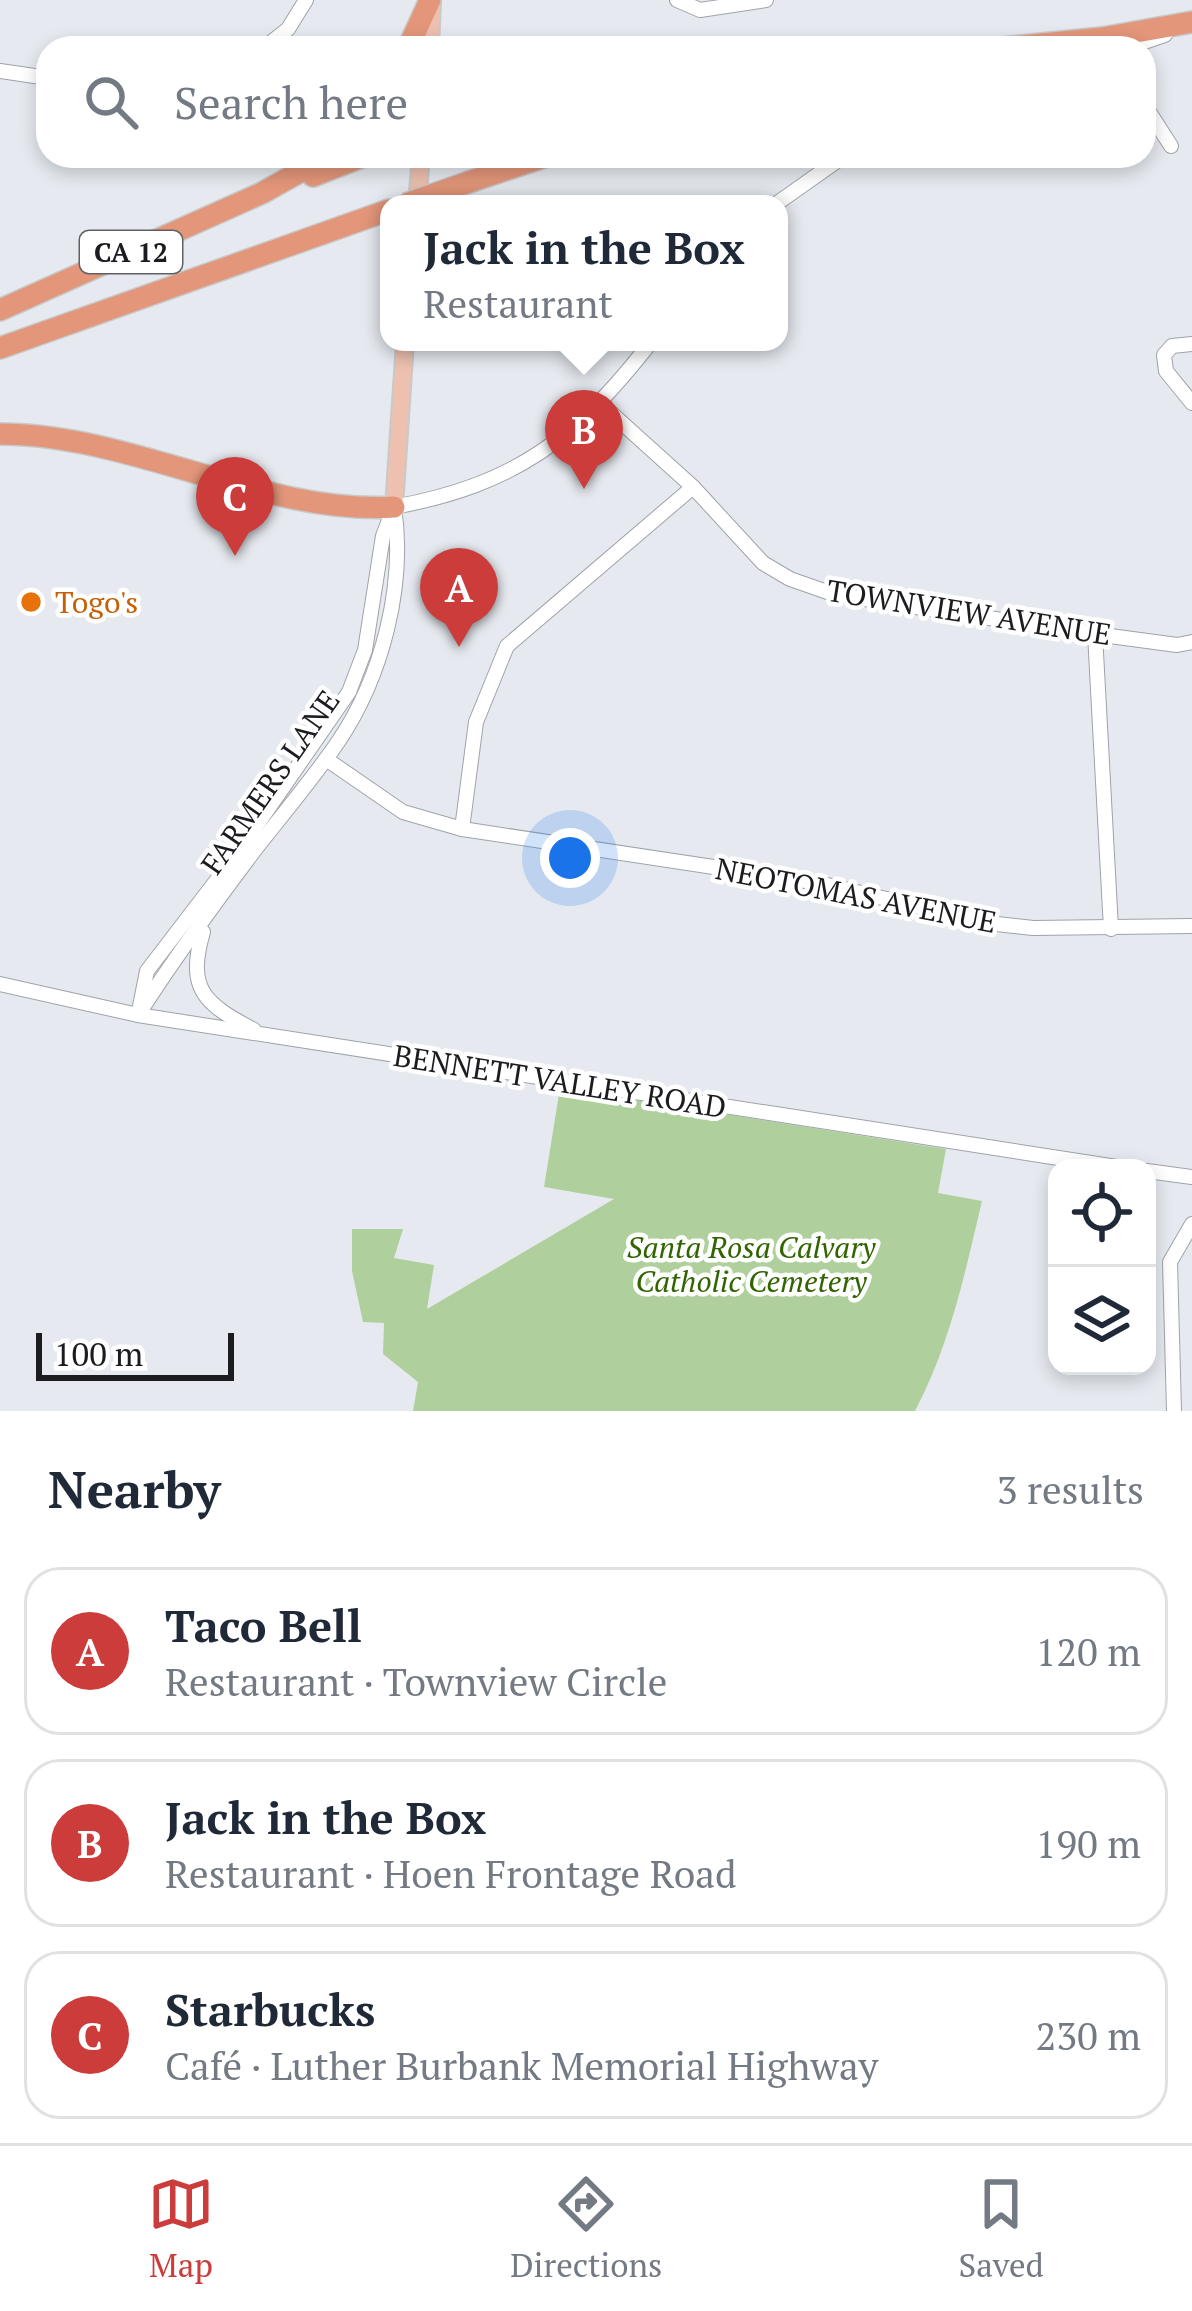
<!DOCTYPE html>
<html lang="en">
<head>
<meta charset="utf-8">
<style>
	:root { --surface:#fff; --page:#f2f2f3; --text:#1f2937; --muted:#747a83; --line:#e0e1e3; --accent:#cb3c3a }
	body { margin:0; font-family:"PT Serif",serif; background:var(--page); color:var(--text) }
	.controls { position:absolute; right:36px; bottom:36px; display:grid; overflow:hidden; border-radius:24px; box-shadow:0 6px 18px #0003 }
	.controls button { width:108px; height:108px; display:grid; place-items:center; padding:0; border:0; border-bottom:3px solid var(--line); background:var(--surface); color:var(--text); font:60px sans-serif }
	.scale { position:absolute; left:36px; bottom:30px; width:198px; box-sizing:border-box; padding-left:12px; border:6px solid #1b1c1f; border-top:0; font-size:33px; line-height:42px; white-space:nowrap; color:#1b1c1f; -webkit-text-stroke:9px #fff; paint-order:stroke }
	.you { position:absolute; left:570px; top:858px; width:42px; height:42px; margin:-30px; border:9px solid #fff; border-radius:50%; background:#1a73e8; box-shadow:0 0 0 18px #1a73e833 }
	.badge { display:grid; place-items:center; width:78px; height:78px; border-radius:50%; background:var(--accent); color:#fff; font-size:39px; font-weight:700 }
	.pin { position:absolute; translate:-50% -99px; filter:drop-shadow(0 3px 6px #0008) }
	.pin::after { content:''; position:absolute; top:63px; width:42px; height:36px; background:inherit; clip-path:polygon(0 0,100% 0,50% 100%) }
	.popup { position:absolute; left:380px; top:195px; width:408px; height:156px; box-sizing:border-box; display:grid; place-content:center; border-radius:24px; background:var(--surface); filter:drop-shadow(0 3px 9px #0005); font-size:39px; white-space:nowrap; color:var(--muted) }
	.popup b { font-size:45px; color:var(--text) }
	.popup::after { content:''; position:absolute; left:50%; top:100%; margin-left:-24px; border:24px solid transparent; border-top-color:var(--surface) }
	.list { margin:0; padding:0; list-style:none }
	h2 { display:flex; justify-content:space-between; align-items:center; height:156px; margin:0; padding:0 48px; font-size:51px }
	h2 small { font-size:39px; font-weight:400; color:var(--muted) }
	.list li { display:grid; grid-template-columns:78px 1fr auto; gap:36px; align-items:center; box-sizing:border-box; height:168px; margin:0 24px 24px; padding:0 24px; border:3px solid var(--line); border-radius:36px }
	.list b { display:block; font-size:45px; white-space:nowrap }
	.list p { margin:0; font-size:39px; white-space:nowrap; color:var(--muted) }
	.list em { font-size:39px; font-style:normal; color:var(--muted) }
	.icon { flex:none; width:66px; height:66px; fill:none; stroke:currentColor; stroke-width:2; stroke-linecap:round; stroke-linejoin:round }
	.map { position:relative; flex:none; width:1192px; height:1411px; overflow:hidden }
	.search { position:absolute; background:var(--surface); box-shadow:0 6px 18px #0003; left:36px; right:36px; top:36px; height:132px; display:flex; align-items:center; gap:30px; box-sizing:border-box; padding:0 42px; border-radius:36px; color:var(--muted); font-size:45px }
	.sheet { height:732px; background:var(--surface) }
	nav { display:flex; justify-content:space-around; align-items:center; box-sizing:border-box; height:168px; border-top:3px solid var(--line); background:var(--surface); font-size:33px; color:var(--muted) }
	nav a { display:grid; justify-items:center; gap:6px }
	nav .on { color:var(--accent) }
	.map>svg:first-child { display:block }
	.green { fill:#afd09d }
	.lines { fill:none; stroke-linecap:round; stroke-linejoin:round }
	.minor-casing { stroke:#9fa3a9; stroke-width:16 }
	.major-casing { stroke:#c8c9c9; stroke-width:20 }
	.highway-casing { stroke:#c8c9c9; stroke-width:24 }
	.minor { stroke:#fff; stroke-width:14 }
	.major { stroke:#eec0af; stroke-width:16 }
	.highway { stroke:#e3967a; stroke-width:21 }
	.highway-bridge-casing { stroke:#c8c9c9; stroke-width:24; stroke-linecap:butt }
	.highway-bridge { stroke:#e3967a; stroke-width:21 }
	.food-dot { fill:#e8710a; stroke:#fff; stroke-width:4.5 }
	.labels { text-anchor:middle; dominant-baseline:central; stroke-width:9; stroke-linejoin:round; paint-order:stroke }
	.shield { fill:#fff; stroke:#5f6062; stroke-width:3 }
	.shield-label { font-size:27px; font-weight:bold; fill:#1b1c1f }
	.food-label { font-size:30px; fill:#c56008; stroke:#fff; text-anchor:start }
	.street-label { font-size:30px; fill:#1b1c1f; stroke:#fff }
	.park-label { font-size:30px; font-style:italic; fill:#326502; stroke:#fff }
</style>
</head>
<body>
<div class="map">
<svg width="1192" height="1411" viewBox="0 0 1192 1411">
	<rect width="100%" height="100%" fill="#e6eaf0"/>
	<!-- green -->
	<path class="green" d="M560 1088 946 1149 938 1193 982 1201C965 1273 950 1345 915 1411H413L418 1382 383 1354 384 1323 363 1322 352 1271V1229H403L394 1258 434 1265 427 1309 614 1199 544 1187Z"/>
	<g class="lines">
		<!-- minor casing -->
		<g class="minor-casing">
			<g id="minor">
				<path d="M677 0 700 10 766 0"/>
				<path d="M264 48 288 29 306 0"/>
				<path d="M1127 48 1165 35"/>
				<path d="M0 71 48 78"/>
				<path d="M1144 104 1171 146"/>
				<path d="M776 204 844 156"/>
				<path d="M1192 344 1172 346 1164 355 1166 371 1192 403"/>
				<path d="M601 404 693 487 763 563 790 579 833 594 916 607 1095 634 1177 645 1192 642"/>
				<path d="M394 507C517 484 575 439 651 342"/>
				<path d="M1095 634 1111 929"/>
				<path d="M326 759 403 812 462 829 819 883 988 923 1033 928 1192 926"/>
				<path d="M462 829 476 722 507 646 693 487"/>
				<path d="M203 932C186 990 205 1004 254 1030"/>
				<path d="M0 984 138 1015 1123 1168"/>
				<path d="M139 1011 147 971 239 851 349 692 365 650 383 536 394 507"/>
				<path d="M138 1015C173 960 214 904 254 851 282 815 312 780 338 742 382 677 406 585 394 507"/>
				<path d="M1147 1171 1192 1177"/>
				<path d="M1174 1411 1170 1262 1192 1224"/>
			</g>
		</g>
		<!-- major casing -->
		<g class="major-casing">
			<g id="major">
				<path d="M430 48 432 1"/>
				<path d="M417 204 421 156"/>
				<path d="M394 507 405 342"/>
			</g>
		</g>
		<!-- highway casing -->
		<g class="highway-casing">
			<g id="highway">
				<path d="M408 48 430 0"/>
				<path d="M1002 48 1102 38 1192 22"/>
				<path d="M313 176 364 156"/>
				<path d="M469 182 547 156"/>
				<path d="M0 310 262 193 328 156"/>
				<path d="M0 348 389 210"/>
				<path d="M0 434C133 434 265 515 394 507"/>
			</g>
		</g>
		<!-- minor -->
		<use href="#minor" class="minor"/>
		<!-- major -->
		<use href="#major" class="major"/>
		<!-- highway -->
		<use href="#highway" class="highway"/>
		<!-- highway-bridge casing -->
		<g class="highway-bridge-casing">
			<path id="highway-bridge" d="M406 204 469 182"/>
		</g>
		<!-- highway-bridge -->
		<use href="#highway-bridge" class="highway-bridge"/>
	</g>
	<!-- markers -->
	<circle class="food-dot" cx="31" cy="602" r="12"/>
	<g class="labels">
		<!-- shield labels -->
		<rect class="shield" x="80" y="231" width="102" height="42" rx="9"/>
		<g class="shield-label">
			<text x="131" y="252">CA 12</text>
		</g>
		<!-- food labels -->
		<g class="food-label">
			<text x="55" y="602">Togo's</text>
		</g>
		<!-- street labels -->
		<g class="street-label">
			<text transform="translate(969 612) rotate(9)">TOWNVIEW AVENUE</text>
			<text transform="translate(270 782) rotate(-55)">FARMERS LANE</text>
			<text transform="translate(856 895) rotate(11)">NEOTOMAS AVENUE</text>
			<text transform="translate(560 1081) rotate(9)">BENNETT VALLEY ROAD</text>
		</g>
		<!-- park labels -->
		<g class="park-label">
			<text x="751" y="1247">Santa Rosa Calvary<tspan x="751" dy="34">Catholic Cemetery</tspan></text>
		</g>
	</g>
</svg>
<div class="controls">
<button><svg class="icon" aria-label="locate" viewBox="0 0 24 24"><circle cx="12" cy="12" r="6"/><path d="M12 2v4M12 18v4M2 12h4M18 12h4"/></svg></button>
<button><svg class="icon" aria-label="layers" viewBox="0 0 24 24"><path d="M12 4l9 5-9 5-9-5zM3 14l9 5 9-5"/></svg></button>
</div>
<div class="scale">100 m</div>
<div class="you"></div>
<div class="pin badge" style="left:459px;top:647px">A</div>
<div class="pin badge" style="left:584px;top:489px">B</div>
<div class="popup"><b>Jack in the Box</b>Restaurant</div>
<div class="pin badge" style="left:235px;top:556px">C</div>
<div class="search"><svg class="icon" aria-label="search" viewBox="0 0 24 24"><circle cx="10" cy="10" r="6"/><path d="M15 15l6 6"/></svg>Search here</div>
</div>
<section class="sheet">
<h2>Nearby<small>3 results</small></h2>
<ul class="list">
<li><span class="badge">A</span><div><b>Taco Bell</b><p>Restaurant · Townview Circle</p></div><em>120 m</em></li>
<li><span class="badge">B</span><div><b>Jack in the Box</b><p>Restaurant · Hoen Frontage Road</p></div><em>190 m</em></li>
<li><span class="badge">C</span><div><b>Starbucks</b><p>Café · Luther Burbank Memorial Highway</p></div><em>230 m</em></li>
</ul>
</section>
<nav>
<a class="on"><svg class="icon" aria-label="map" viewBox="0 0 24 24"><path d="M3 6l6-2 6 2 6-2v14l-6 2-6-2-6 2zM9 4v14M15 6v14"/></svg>Map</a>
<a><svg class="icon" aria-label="directions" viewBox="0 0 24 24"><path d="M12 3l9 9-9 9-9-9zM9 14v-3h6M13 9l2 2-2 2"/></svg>Directions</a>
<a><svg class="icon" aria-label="saved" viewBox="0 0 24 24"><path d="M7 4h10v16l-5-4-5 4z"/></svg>Saved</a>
</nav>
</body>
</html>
